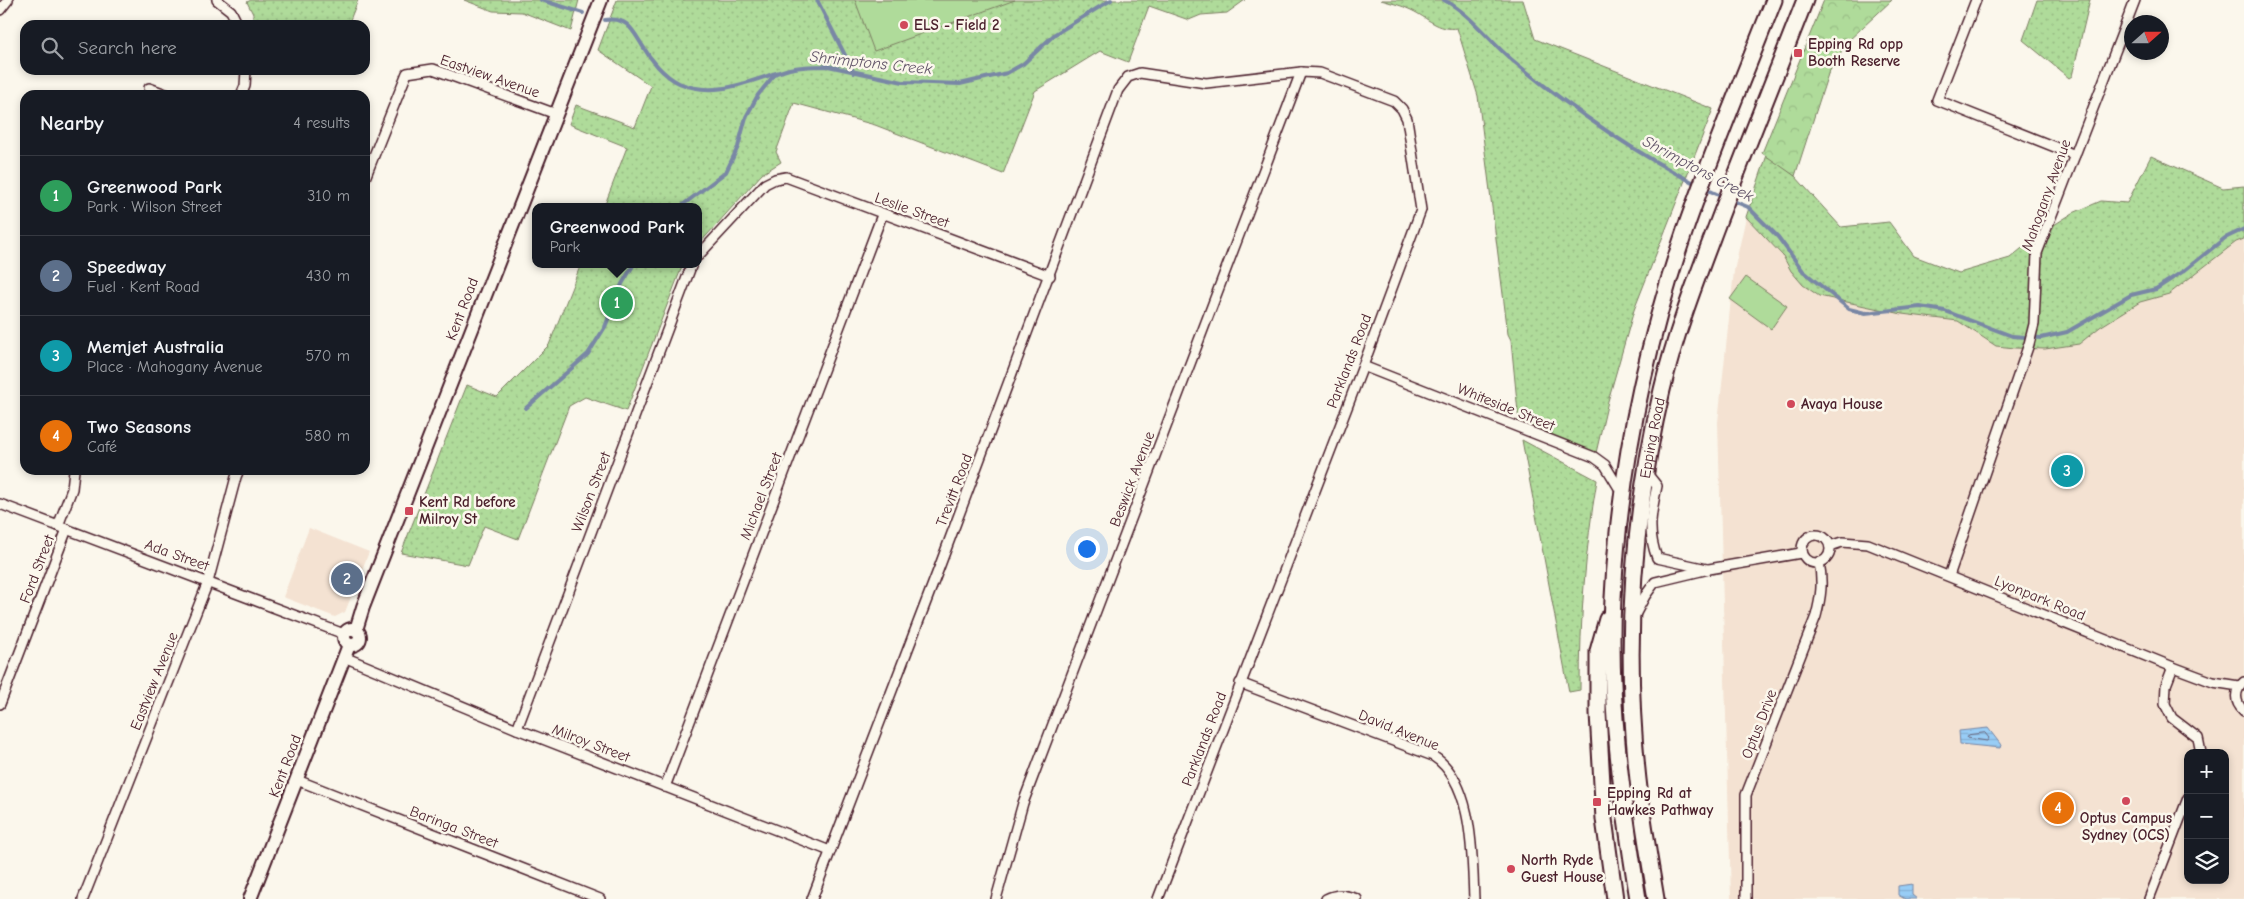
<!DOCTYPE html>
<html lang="en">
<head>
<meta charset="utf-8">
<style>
	:root { --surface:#171b24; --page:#242831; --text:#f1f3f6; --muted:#9ea1a6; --line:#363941; --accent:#1a73e8 }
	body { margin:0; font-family:"Comic Neue",sans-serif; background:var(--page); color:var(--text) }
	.controls { position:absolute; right:15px; bottom:15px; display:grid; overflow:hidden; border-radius:10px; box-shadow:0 2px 8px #0003 }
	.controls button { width:45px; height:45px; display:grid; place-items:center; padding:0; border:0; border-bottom:1px solid var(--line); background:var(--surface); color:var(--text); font:25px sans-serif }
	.compass { position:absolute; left:2124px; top:15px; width:45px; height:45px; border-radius:50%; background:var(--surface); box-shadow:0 2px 8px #0003; rotate:69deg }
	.you { position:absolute; left:1086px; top:548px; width:18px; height:18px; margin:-12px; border:4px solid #fff; border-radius:50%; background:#1a73e8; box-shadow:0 0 0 8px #1a73e833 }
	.badge { display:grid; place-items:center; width:32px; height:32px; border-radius:50%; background:var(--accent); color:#fff; font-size:16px; font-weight:700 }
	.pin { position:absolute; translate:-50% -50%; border:2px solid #fff; box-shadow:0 1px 5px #0006 }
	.popup { position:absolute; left:532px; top:203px; width:170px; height:65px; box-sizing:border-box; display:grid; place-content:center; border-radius:10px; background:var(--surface); filter:drop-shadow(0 1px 4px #0005); font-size:16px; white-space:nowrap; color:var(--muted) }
	.popup b { font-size:19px; color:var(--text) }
	.popup::after { content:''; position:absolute; left:50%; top:100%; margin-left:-10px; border:10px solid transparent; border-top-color:var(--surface) }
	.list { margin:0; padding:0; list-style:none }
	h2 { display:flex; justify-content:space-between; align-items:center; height:65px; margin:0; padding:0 20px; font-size:21px }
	h2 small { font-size:16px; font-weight:400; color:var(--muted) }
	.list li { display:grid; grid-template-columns:32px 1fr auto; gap:15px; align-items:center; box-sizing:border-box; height:80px; padding:0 20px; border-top:1px solid var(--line) }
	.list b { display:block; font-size:19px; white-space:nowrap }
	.list p { margin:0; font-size:16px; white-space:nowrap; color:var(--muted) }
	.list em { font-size:16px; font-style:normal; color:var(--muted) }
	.icon { flex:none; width:28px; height:28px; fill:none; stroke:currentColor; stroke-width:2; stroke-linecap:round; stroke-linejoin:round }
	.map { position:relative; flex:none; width:2244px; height:899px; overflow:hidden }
	.search { position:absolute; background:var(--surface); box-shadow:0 2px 8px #0003; left:20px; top:20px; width:350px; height:55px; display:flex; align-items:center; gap:12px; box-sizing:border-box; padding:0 18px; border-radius:15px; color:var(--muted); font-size:19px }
	.panel { position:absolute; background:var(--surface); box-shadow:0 2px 8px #0003; left:20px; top:90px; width:350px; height:385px; border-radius:15px }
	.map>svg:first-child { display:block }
	.built { fill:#f4e2d2; fill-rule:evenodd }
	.grass { fill:url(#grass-dots); stroke:#7c7d62 }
	.forest { fill:url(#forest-crowns); stroke:#7c7d62 }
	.garden { fill:#afdb9a; stroke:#7c7d62 }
	.water { fill:url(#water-rules); stroke:#7987a5 }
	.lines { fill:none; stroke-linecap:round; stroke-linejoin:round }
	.shore { stroke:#69657c; stroke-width:1 }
	.stream { stroke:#7987a5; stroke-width:4 }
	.street-casing { stroke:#4a1f2b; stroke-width:12 }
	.secondary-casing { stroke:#4a1f2b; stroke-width:16 }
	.primary-casing { stroke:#4a1f2b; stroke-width:19 }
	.street { stroke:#fbf7ec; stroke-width:9 }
	.secondary { stroke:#fbf7ec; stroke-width:12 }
	.primary { stroke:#fbf7ec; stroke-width:15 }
	.poi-dot { fill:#d1495b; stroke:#fbf7ec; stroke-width:2 }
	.labels { text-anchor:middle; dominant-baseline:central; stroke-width:5; stroke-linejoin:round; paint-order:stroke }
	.poi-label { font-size:15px; font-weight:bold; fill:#4a1f2b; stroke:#fbf7ec; text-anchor:start }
	.street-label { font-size:15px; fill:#4a1f2b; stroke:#fbf7ec }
	.water-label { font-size:16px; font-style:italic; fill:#615368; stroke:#fbf7ec }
</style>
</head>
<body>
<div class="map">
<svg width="2244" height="899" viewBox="0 0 2244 899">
	<defs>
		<pattern id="grass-dots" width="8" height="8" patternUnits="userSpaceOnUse" patternTransform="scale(1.25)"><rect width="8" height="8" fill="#afdb9a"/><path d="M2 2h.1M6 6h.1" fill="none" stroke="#98bc85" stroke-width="1.8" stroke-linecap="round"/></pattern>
		<pattern id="forest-crowns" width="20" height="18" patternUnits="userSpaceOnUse" patternTransform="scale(1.25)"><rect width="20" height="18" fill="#afdb9a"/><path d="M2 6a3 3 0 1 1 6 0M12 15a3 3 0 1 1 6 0" fill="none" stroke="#98bc85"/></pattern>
		<pattern id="water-rules" width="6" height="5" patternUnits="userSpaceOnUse" patternTransform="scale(1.25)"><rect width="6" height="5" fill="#98cdf6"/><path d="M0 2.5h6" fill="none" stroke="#84b0d3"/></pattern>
	</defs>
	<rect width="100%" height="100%" fill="#fbf7ec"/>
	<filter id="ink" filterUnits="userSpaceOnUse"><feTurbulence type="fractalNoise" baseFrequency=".02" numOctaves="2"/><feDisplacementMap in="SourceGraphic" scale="10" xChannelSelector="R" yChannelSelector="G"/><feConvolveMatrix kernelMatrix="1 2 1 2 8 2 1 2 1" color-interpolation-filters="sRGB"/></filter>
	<g filter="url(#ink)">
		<!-- built -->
		<g class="built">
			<path d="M1746 217 1783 256 1791 271 1803 285 1819 296 1902 314 1958 321 1996 346 2015 348 2045 349 2079 344 2100 327 2140 302 2169 294 2236 242 2244 239V899H1731L1718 422 1734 271ZM2188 753H2225V880H2188Z"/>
			<path d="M309 528 369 552 345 612 335 617 283 597Z"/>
		</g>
		<!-- grass -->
		<g class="grass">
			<path d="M251 0H358L348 25H253V14L247 2Z"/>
			<path d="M464 0H579L571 31 522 12 493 11Z"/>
			<path d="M617 0H1245L1227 13 1201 15 1189 20 1149 6 1128 62 1100 51 1035 91 1003 174 875 125 794 103 776 152 781 162 762 174 698 245V207H604L627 147 569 124 576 105 635 127 651 86 598 50Z"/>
			<path d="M1381 0H1523L1535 39 1713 109 1634 310 1608 401 1596 453 1519 423 1511 340 1508 334 1478 96 1457 28C1438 31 1428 18 1411 10 1401 5 1391 3 1381 0Z"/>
			<path d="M2037 0H2090L2072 76 2069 78 2023 40Z"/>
			<path d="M1767 155 1795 176 1841 227 1889 222 1914 256 1959 273 2010 258 2038 235 2073 213 2101 201 2127 203 2151 156 2223 188 2244 186V239L2236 242 2169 294 2140 302 2100 327 2079 344 2045 349 2015 348 1996 346 1958 321 1902 314 1819 296 1803 285 1791 271 1783 256 1746 217Z"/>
			<path d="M581 264H683L626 411 585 397 569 406 518 539 484 526 468 565 401 553 467 385 497 397 549 345Z"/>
			<path d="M1522 440 1597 480C1585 550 1580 620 1580 690L1569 692Z"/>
		</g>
		<!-- forest -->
		<path class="forest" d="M1824 0H1892L1847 42 1828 74 1795 176 1762 153Z"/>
		<!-- garden -->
		<g class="garden">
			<path d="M855 0H1015L874 51Z"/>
			<path d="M1746 277 1787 306 1771 329 1730 299Z"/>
		</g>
		<!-- water -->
		<g class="water">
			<path d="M1988 728 2001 745 2000 748 1960 744 1959 731Z"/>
			<path d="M1912 884V895L1917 899H1905L1898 895V886Z"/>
		</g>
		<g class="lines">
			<!-- shore -->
			<path class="shore" d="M1985 733 1989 738 1987 741 1967 738 1969 735Z"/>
			<!-- stream -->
			<g class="stream">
				<path d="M541 0 583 13"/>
				<path d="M817 0 854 73"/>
				<path d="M1444 0C1471 14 1489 41 1512 60 1570 108 1631 151 1698 185"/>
				<path d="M605 20C627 17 632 29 642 45 650 59 664 76 679 83 716 99 751 80 786 70 799 66 814 66 828 66L903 82 960 84 1007 73 1023 64 1055 34 1111 0"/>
				<path d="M1704 188 1725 198"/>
				<path d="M1731 200 1748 207 1778 237 1803 271 1849 309 1865 313 1920 307 1945 311 2012 336 2041 338 2067 332 2131 295 2156 289 2185 270 2225 238 2244 229"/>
				<path d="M680 207 726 172 738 147 746 117 758 95 775 74"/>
				<path d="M526 408 588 354 605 327 622 284 634 264"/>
			</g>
			<!-- street casing -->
			<g class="street-casing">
				<g id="street">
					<path d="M217 0 231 11 238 25"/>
					<path d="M1976 0 1937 100 2075 155"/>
					<path d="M0 10 8 0"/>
					<path d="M149 88 168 95"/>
					<path d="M241 95 245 86 246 70"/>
					<path d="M365 178 407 73 433 69 556 114"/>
					<path d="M698 256 765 184 775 179 786 177 1050 276"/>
					<path d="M1363 366 1594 457 1605 465 1622 493"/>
					<path d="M1645 471 1657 486C1651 513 1647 532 1657 558L1707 569"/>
					<path d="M0 504 344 634"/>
					<path d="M58 526 72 489 74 470"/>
					<circle cx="1816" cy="549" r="14"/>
					<path d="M1830 546 1842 542 1868 544 2173 667 2213 682 2239 686"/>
					<path d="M1949 576 2029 344 2034 324 2037 253 2135 0"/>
					<path d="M1635 615 1645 596 1655 582 1709 569 1801 553"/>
					<path d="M344 657 517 729 830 851"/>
					<path d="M2173 667 2166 685 2165 704 2172 718 2198 738 2201 753"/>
					<path d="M2244 682C2234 690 2234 702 2244 711"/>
					<path d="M1240 683 1433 756C1474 782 1472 856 1474 899"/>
					<path d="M0 704 67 529"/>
					<path d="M517 729 692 264"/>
					<path d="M297 780 600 899"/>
					<path d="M665 787 882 215"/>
					<path d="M83 899 208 582 236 477 239 470"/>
					<path d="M812 899 939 568 1118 90 1128 77 1140 73 1206 83 1301 72 1320 73 1394 101 1402 109 1407 119 1421 210 1363 366 1158 899"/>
					<path d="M996 899 1023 803 1301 72"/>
					<path d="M1326 899C1337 893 1346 895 1357 899"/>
					<path d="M1746 899V795L1816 616C1821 597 1823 582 1819 562"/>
					<path d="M2149 899 2188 798"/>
				</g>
			</g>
			<!-- secondary casing -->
			<g class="secondary-casing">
				<g id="secondary">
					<circle cx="352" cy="637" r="8"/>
					<path d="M356 630 363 607 601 0"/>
					<path d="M250 899 349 645"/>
				</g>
			</g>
			<!-- primary casing -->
			<g class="primary-casing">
				<g id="primary">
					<path d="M1607 619 1598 651V713L1604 819 1615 899"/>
					<path d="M1638 899C1622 799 1608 700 1613 598 1619 474 1645 348 1685 230 1712 152 1744 76 1774 0"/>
					<path id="s1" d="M1656 899C1649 856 1641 813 1637 770 1624 642 1633 514 1662 390 1675 335 1695 283 1715 230 1744 153 1775 77 1805 0"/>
				</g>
			</g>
			<!-- street -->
			<use href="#street" class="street"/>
			<!-- secondary -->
			<use href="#secondary" class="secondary"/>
			<!-- primary -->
			<use href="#primary" class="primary"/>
		</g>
	</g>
	<!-- markers -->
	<g class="poi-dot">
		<circle cx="904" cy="25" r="5"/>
		<rect x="1793" y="48" width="10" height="10" rx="2.5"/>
		<circle cx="1791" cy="404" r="5"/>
		<rect x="404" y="506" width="10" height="10" rx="2.5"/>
		<circle cx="2126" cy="801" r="5"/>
		<rect x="1592" y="797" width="10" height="10" rx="2.5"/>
		<circle cx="1511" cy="869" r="5"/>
	</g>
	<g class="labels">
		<!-- poi labels -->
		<g class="poi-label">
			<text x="914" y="25">ELS - Field 2</text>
			<text x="1808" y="44">Epping Rd opp<tspan x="1808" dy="17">Booth Reserve</tspan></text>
			<text x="1801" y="404">Avaya House</text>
			<text x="419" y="502">Kent Rd before<tspan x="419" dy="17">Milroy St</tspan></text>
			<text x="1607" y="793">Epping Rd at<tspan x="1607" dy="17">Hawkes Pathway</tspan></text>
			<text x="2126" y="818" text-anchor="middle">Optus Campus<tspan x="2126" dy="17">Sydney (OCS)</tspan></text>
			<text x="1521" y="860">North Ryde<tspan x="1521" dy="17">Guest House</tspan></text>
		</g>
		<!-- street labels -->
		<g class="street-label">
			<text transform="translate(490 76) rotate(19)">Eastview Avenue</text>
			<text transform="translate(2046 195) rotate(-70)">Mahogany Avenue</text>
			<text transform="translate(912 210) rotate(20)">Leslie Street</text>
			<text transform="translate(462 309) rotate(-69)">Kent Road</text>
			<text transform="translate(1349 361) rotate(-69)">Parklands Road</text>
			<text transform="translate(1506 407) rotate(22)">Whiteside Street</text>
			<text stroke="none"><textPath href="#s1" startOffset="464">Epping Road</textPath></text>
			<text transform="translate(1132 479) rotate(-69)">Beswick Avenue</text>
			<text transform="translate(954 490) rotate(-69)">Trevitt Road</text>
			<text transform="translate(591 492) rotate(-69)">Wilson Street</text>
			<text transform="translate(761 496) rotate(-69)">Michael Street</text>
			<text transform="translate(177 555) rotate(20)">Ada Street</text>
			<text transform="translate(37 569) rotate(-69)">Ford Street</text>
			<text transform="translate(2040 598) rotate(22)">Lyonpark Road</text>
			<text transform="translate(154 681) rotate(-68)">Eastview Avenue</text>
			<text transform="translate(1759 724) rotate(-69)">Optus Drive</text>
			<text transform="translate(1399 730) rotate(22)">David Avenue</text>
			<text transform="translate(1204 739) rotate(-69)">Parklands Road</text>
			<text transform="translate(591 743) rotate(21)">Milroy Street</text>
			<text transform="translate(285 766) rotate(-69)">Kent Road</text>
			<text transform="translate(454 827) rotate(21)">Baringa Street</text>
		</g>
		<!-- water labels -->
		<g class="water-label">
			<text transform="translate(871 63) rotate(6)">Shrimptons Creek</text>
			<text transform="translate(1698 169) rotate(28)">Shrimptons Creek</text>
		</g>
	</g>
</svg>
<div class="controls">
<button>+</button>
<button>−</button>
<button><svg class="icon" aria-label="layers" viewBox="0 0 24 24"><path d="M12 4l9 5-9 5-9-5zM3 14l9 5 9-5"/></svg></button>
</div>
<svg class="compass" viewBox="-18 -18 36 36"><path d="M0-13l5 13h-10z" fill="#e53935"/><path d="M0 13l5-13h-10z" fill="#9ea1a6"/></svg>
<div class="you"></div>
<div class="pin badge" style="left:617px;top:303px;background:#2e9e5b">1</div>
<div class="popup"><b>Greenwood Park</b>Park</div>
<div class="pin badge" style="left:347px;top:579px;background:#5c6f8a">2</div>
<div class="pin badge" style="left:2067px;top:471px;background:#0f9aa8">3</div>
<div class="pin badge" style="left:2058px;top:808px;background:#e8710a">4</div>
<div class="search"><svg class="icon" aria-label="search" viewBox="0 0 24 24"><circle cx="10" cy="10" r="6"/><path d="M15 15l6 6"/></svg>Search here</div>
<section class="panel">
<h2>Nearby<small>4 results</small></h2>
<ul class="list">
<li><span class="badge" style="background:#2e9e5b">1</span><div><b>Greenwood Park</b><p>Park · Wilson Street</p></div><em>310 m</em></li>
<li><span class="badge" style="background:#5c6f8a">2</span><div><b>Speedway</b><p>Fuel · Kent Road</p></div><em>430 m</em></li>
<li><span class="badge" style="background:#0f9aa8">3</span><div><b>Memjet Australia</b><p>Place · Mahogany Avenue</p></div><em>570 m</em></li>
<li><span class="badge" style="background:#e8710a">4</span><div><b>Two Seasons</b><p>Café</p></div><em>580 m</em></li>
</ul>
</section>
</div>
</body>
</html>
